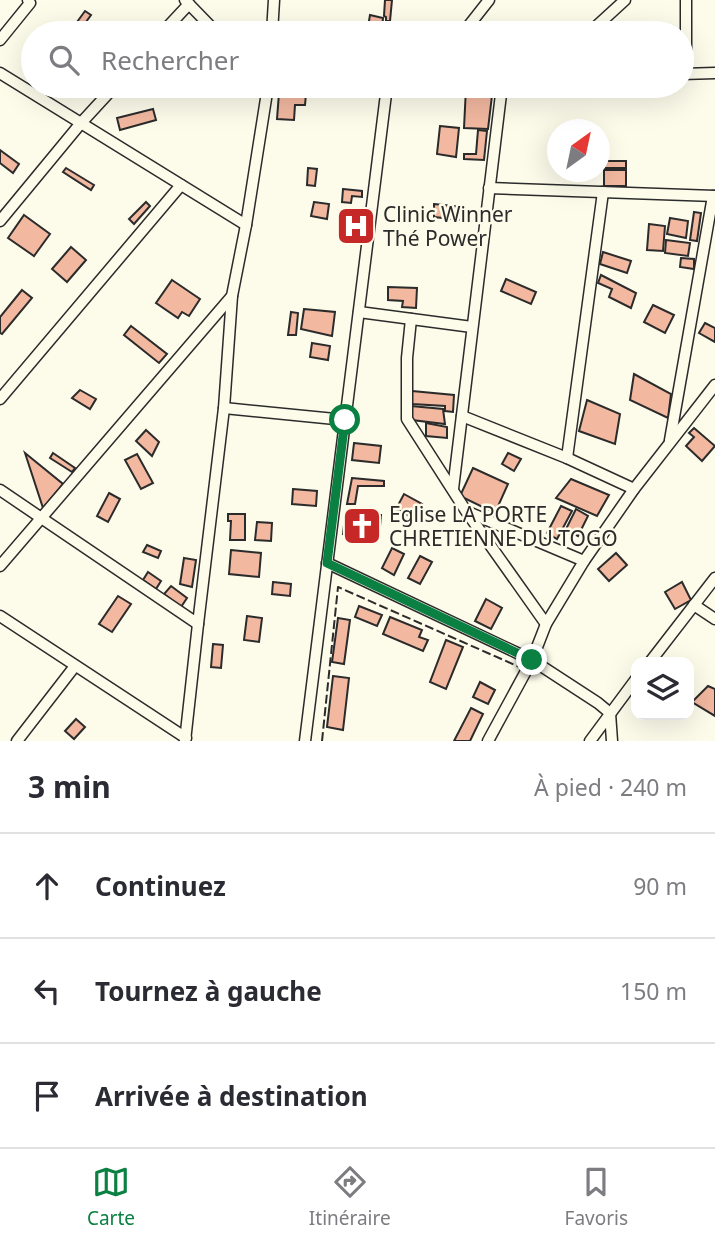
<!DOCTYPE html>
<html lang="fr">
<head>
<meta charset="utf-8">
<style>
	:root { --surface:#fff; --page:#f2f2f3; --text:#2b2b33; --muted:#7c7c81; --line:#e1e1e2; --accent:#0b8043 }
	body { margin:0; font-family:"Noto Sans",sans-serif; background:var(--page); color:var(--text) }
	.controls { position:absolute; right:21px; bottom:21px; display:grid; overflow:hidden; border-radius:14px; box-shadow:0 7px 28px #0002 }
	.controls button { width:63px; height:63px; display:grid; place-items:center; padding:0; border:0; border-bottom:2px solid var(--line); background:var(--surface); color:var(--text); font:35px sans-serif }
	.compass { position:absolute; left:547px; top:119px; width:63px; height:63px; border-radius:50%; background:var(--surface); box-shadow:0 7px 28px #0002; rotate:33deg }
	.stop { position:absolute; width:21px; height:21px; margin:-16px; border:5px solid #0b8043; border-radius:50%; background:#fff }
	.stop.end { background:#0b8043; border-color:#fff; box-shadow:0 2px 7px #0008 }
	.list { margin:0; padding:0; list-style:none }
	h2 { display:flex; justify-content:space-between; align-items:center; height:91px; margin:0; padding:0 28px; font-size:30px }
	h2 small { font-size:23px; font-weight:400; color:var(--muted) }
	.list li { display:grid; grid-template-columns:46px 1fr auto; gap:21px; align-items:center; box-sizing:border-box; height:105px; padding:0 28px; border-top:2px solid var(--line) }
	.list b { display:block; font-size:26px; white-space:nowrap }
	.list em { font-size:23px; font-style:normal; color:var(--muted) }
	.icon { flex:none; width:38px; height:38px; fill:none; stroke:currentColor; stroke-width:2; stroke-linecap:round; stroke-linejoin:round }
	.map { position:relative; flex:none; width:715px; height:741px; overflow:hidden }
	.search { position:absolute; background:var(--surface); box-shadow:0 7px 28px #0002; left:21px; right:21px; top:21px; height:77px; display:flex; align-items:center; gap:18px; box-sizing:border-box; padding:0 24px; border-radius:38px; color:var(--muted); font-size:26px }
	.sheet { height:406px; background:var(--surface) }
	nav { display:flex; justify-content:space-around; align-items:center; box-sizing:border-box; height:98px; border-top:2px solid var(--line); background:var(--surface); font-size:19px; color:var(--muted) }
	nav a { display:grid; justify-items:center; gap:4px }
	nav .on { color:var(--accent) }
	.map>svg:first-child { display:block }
	.building { fill:#f2b8a0; stroke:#2b2b2b; stroke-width:2 }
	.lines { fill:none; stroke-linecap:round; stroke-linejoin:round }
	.minor-casing { stroke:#2b2b2b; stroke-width:13 }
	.minor { stroke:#fdfbea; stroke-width:10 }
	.fence { stroke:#2b2b2b; stroke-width:2; stroke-dasharray:9 3.5; stroke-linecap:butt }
	.route { stroke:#0b8043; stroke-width:9 }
	.labels { text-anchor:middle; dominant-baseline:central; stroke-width:5; stroke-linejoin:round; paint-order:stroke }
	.poi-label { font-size:21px; fill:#2b2b2b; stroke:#fdfbea; text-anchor:start }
</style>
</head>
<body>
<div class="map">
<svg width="715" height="741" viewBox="0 0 715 741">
	<rect width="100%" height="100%" fill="#fdfbea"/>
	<!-- building -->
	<g class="building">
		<path d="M385 0H392L390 21H386V17L384 16Z"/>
		<path d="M85 11 91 15 78 33 72 29Z"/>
		<path d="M370 15 383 18 382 30 368 27Z"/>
		<path d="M493 87 488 129 464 128 466 88Z"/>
		<path d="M279 93 306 94 305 105H295L294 120 277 119Z"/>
		<path d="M153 109 156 120 120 130 117 118Z"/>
		<path d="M440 126 459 128 456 157 437 154Z"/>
		<path d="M478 130 487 131 484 160 464 159V154H476Z"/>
		<path d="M0 150 19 164 13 173 0 163Z"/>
		<rect x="603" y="161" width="23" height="7"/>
		<path d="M66 168 94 185 91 190 63 172Z"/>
		<path d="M308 168 317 169 315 186 307 185Z"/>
		<rect x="604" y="170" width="22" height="16"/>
		<path d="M343 189 362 191V197L352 196 351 203 342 202Z"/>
		<path d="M146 202 150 206 134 224 129 219Z"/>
		<path d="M314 202 329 204 327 219 311 216Z"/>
		<path d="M434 204 462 207 461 220 434 217Z"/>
		<path d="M694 212 701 213 697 241 690 240Z"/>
		<path d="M24 215 50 234 34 256 8 238Z"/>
		<path d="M670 218 688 221 686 238 667 234Z"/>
		<path d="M649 224 665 226 663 251 647 250Z"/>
		<path d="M666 240 690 243 688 256 665 253Z"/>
		<path d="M71 247 86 260 67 282 52 269Z"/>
		<path d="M603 252 631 261 627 273 600 264Z"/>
		<path d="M681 258 694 259V269L680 267Z"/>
		<path d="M601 275 636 293 631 308 609 297 612 289 598 283Z"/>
		<path d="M506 279 536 292 531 304 501 291Z"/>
		<path d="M172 280 200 299 189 316 182 312 178 318 156 303Z"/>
		<path d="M388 287 417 288 416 308 402 307 403 301 388 300Z"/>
		<path d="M22 290 32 298 2 334 0 333V317Z"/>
		<path d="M653 305 674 315 665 333 644 322Z"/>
		<path d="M304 309 335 312 332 336 301 329Z"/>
		<path d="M291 312 298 313 296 335H288Z"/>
		<path d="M705 323 715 328V342L699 333Z"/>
		<path d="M131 326 167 354 159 363 124 335Z"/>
		<path d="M312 343 330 346 328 360 310 357Z"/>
		<path d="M634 374 671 394 668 418 630 400Z"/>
		<path d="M80 390 96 399 90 409 72 398Z"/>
		<path d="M412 391 454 395 453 412 445 411V406L412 404Z"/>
		<path d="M587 400 620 414 615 444 579 431Z"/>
		<path d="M411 406 443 409 445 424 412 420Z"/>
		<path d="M426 423 447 427V438L426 436Z"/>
		<path d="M694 428 715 446 702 461 686 446 694 437 689 433Z"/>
		<path d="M146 430 159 442 152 456 136 441Z"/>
		<path d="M354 443 381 446 379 463 352 460Z"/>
		<path d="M25 453 63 484 43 508Z"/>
		<path d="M53 453 75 468 72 472 50 458Z"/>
		<path d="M508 453 521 459 514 471 502 464Z"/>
		<path d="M137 454 153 483 141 489 125 460Z"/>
		<path d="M473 468 508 484 495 513 460 496Z"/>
		<path d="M352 478 384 481V486H358L355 504H347Z"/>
		<path d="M571 479 609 495 597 516 556 498Z"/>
		<path d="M293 489 317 491 316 506 292 504Z"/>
		<path d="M109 493 120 499 108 522 97 516Z"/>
		<path d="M404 494 422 504 415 519 396 509Z"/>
		<path d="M561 506 572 511 557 539 547 533Z"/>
		<path d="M576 509 588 516 578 536 566 529Z"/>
		<path d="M228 514H245V540H230L231 521H228Z"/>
		<path d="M363 515H381L379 538 343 534 345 516 362 519Z"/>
		<path d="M257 522 272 523 271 541 255 540Z"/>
		<path d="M147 545 161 551 158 558 143 552Z"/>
		<path d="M392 548 404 554 394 575 382 568Z"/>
		<path d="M231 550 261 553 259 577 229 574Z"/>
		<path d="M616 553 627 565 609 581 598 569Z"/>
		<path d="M420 556 432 562 420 584 408 578Z"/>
		<path d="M184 558 196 560 192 587 180 584Z"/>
		<path d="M148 572 161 581 156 589 143 580Z"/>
		<path d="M273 582 291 584 290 596 272 594Z"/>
		<path d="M682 582 691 600 675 609 665 592Z"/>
		<path d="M171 586 187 598 181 607 164 594Z"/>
		<path d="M118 596 131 604 112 632 99 624Z"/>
		<path d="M486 599 502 608 491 629 475 621Z"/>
		<path d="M359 606 382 615 377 626 355 617Z"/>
		<path d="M247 616 262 618 259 642 244 640Z"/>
		<path d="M390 617 422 630 419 637 428 640 423 651 383 634Z"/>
		<path d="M338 618 350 620 344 664 332 662Z"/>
		<path d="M446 640 463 647 446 689 430 682Z"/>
		<path d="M213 644 223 645 221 668 211 667Z"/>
		<path d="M333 676 349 678 343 730 327 727Z"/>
		<path d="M480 682 495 690 488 704 473 697Z"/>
		<path d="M708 686 715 689V716L692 702Z"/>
		<path d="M471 708 483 714 470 741H454Z"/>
		<path d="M76 719 85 727 74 739 65 731Z"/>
	</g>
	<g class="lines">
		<!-- minor casing -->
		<g class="minor-casing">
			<g id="minor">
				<path d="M185 0 217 33"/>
				<path d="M162 33 189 4"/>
				<path d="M272 33 274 0"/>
				<path d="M463 33 489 0"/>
				<path d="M589 33 625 0"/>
				<path d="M0 40 30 3 28 0"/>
				<path d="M0 73 246 225"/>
				<path d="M682 74 715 73"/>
				<path d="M686 74V0"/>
				<path d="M489 188 715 196"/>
				<path d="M0 221 81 123 115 86"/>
				<path d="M359 312 472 327"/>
				<path d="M411 319 407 358V419L466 511 546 624"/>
				<path d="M0 399 181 185"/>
				<path d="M224 408 345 420"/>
				<path d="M462 416 567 458 634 489"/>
				<path d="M670 440 713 196"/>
				<path d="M567 458 603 192"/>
				<path d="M453 489 502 86"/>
				<path d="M0 490 198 624"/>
				<path d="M468 512 584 561"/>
				<path d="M327 563 532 660 598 703 610 713 612 741"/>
				<path d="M0 566 232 296"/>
				<path d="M694 605 715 619"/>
				<path d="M0 616 186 738"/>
				<path d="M650 662 715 578"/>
				<path d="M17 741 75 666"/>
				<path d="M185 741 198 624 224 408 232 296 246 225 268 86"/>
				<path d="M305 741 387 86"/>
				<path d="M488 741 532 660 546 624 584 561 634 489 715 385"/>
				<path d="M590 741 636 679"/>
			</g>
		</g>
		<!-- minor -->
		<use href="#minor" class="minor"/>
		<!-- fence -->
		<path class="fence" d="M322 741 338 587 524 669 523 671"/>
	</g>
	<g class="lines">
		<!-- route -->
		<path class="route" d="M345 420 327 563 532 660"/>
	</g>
	<!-- icons -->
	<defs>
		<g id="hospital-square" transform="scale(2.0125)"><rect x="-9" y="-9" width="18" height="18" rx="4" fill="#c62828" stroke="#fdfbea"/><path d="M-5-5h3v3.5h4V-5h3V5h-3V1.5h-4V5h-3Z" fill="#fff"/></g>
		<g id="church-square" transform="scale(2.0125)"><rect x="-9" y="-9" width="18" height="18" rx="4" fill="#c62828" stroke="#fdfbea"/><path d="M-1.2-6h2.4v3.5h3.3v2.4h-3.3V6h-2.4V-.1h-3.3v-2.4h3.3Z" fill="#fff"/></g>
	</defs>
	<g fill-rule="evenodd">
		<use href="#hospital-square" x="356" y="226"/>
		<use href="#church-square" x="362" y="526"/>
	</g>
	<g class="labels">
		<!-- poi labels -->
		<g class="poi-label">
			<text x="383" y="214">Clinic Winner<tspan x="383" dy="24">Thé Power</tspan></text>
			<text x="389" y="514">Eglise LA PORTE<tspan x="389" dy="24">CHRETIENNE DU TOGO</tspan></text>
		</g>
	</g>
</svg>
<div class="controls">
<button><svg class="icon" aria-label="layers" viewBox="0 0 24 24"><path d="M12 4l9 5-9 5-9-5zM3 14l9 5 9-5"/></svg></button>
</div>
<svg class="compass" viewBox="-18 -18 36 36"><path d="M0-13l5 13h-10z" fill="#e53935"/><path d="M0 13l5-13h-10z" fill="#7c7c81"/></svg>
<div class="stop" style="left:345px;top:420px"></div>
<div class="stop end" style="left:532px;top:660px"></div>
<div class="search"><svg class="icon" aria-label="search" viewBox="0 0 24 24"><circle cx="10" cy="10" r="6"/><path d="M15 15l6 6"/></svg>Rechercher</div>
</div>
<section class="sheet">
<h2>3 min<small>À pied · 240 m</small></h2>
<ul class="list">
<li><svg class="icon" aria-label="ahead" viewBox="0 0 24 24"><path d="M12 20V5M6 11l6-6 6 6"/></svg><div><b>Continuez</b></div><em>90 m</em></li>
<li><svg class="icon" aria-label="left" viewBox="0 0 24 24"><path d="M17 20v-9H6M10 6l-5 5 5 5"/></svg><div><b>Tournez à gauche</b></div><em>150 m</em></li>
<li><svg class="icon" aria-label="arrive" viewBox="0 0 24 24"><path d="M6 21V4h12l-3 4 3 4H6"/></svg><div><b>Arrivée à destination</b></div></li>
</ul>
</section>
<nav>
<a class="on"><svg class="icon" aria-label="map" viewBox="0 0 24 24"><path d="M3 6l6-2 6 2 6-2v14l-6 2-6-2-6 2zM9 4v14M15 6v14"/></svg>Carte</a>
<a><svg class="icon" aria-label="directions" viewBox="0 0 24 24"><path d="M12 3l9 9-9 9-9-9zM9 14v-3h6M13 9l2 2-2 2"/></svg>Itinéraire</a>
<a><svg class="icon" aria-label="saved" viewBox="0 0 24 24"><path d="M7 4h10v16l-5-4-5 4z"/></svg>Favoris</a>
</nav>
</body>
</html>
